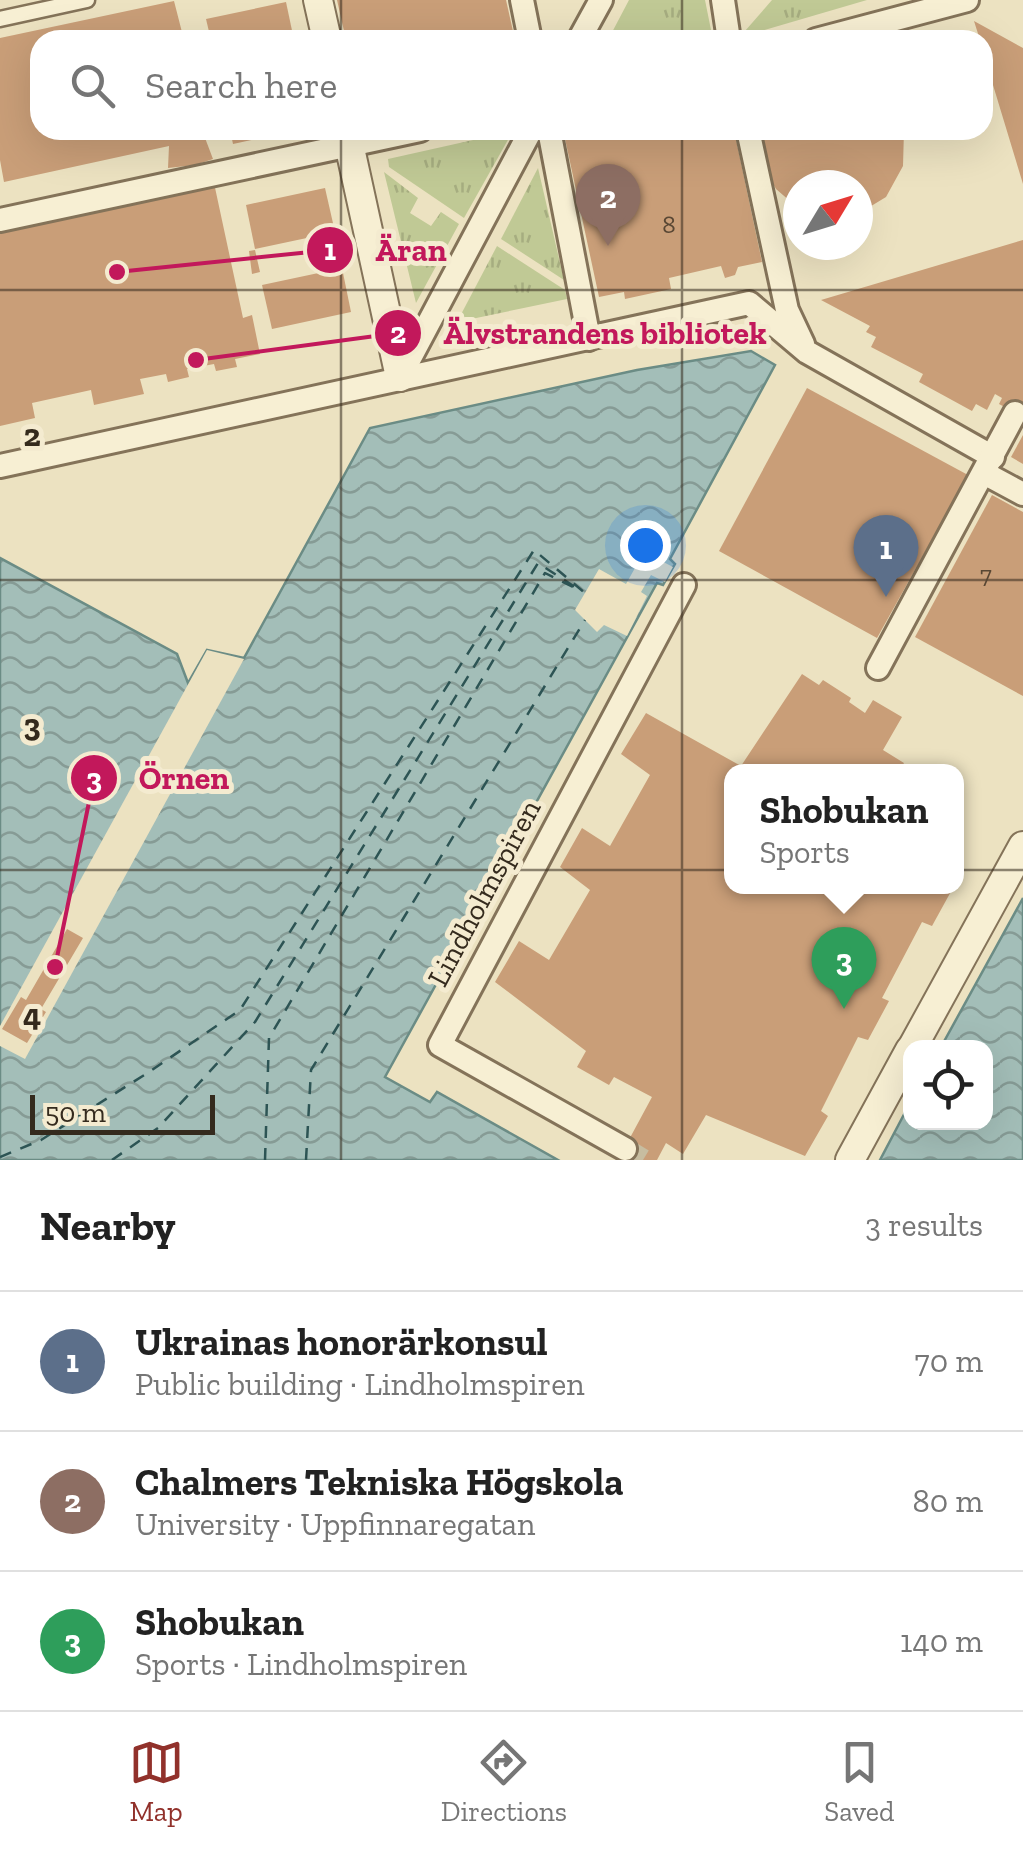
<!DOCTYPE html>
<html lang="en">
<head>
<meta charset="utf-8">
<style>
	:root { --surface:#fff; --page:#f2f2f2; --text:#222; --muted:#767676; --line:#e0e0e0; --accent:#91312b }
	body { margin:0; font-family:"Zilla Slab",serif; background:var(--page); color:var(--text) }
	.controls { position:absolute; right:30px; bottom:30px; display:grid; overflow:hidden; border-radius:20px; box-shadow:0 10px 40px #0002 }
	.controls button { width:90px; height:90px; display:grid; place-items:center; padding:0; border:0; border-bottom:2px solid var(--line); background:var(--surface); color:var(--text); font:50px sans-serif }
	.compass { position:absolute; left:783px; top:170px; width:90px; height:90px; border-radius:50%; background:var(--surface); box-shadow:0 10px 40px #0002; rotate:52deg }
	.scale { position:absolute; left:30px; bottom:25px; width:185px; box-sizing:border-box; padding-left:10px; border:5px solid #342a1d; border-top:0; font-size:28px; line-height:35px; white-space:nowrap; color:#342a1d; -webkit-text-stroke:8px #f4ebd0; paint-order:stroke }
	.you { position:absolute; left:645px; top:545px; width:35px; height:35px; margin:-25px; border:8px solid #fff; border-radius:50%; background:#1a73e8; box-shadow:0 0 0 15px #1a73e833 }
	.badge { display:grid; place-items:center; width:65px; height:65px; border-radius:50%; background:var(--accent); color:#fff; font-size:32px; font-weight:700 }
	.pin { position:absolute; translate:-50% -82px; filter:drop-shadow(0 2px 5px #0008) }
	.pin::after { content:''; position:absolute; top:52px; width:35px; height:30px; background:inherit; clip-path:polygon(0 0,100% 0,50% 100%) }
	.popup { position:absolute; left:724px; top:764px; width:240px; height:130px; box-sizing:border-box; display:grid; place-content:center; border-radius:20px; background:var(--surface); filter:drop-shadow(0 2px 8px #0005); font-size:32px; white-space:nowrap; color:var(--muted) }
	.popup b { font-size:38px; color:var(--text) }
	.popup::after { content:''; position:absolute; left:50%; top:100%; margin-left:-20px; border:20px solid transparent; border-top-color:var(--surface) }
	.list { margin:0; padding:0; list-style:none }
	h2 { display:flex; justify-content:space-between; align-items:center; height:130px; margin:0; padding:0 40px; font-size:42px }
	h2 small { font-size:32px; font-weight:400; color:var(--muted) }
	.list li { display:grid; grid-template-columns:65px 1fr auto; gap:30px; align-items:center; box-sizing:border-box; height:140px; padding:0 40px; border-top:2px solid var(--line) }
	.list b { display:block; font-size:38px; white-space:nowrap }
	.list p { margin:0; font-size:32px; white-space:nowrap; color:var(--muted) }
	.list em { font-size:32px; font-style:normal; color:var(--muted) }
	.icon { flex:none; width:55px; height:55px; fill:none; stroke:currentColor; stroke-width:2; stroke-linecap:round; stroke-linejoin:round }
	.map { position:relative; flex:none; width:1023px; height:1160px; overflow:hidden }
	.search { position:absolute; background:var(--surface); box-shadow:0 10px 40px #0002; left:30px; right:30px; top:30px; height:110px; display:flex; align-items:center; gap:25px; box-sizing:border-box; padding:0 35px; border-radius:30px; color:var(--muted); font-size:38px }
	.sheet { height:550px; background:var(--surface) }
	nav { display:flex; justify-content:space-around; align-items:center; box-sizing:border-box; height:140px; border-top:2px solid var(--line); background:var(--surface); font-size:28px; color:var(--muted) }
	nav a { display:grid; justify-items:center; gap:5px }
	nav .on { color:var(--accent) }
	.map>svg:first-child { display:block }
	.grass { fill:url(#grass-tufts) }
	.water { fill:url(#water-waves); stroke:#6b8c85; stroke-width:2.5 }
	.pier { fill:#ece2c1 }
	.lines { fill:none; stroke-linecap:round; stroke-linejoin:round }
	.ferry { stroke:#2d5454; stroke-width:2.5; stroke-dasharray:12 10; stroke-linecap:butt }
	.building { fill:#c99e78 }
	.pedestrian-tunnel { stroke:#c7bda0; stroke-width:22; stroke-dasharray:22 11; stroke-linecap:butt }
	.service-casing { stroke:#847359; stroke-width:19 }
	.pedestrian-casing { stroke:#847359; stroke-width:28 }
	.minor-casing { stroke:#847359; stroke-width:32 }
	.service { stroke:#f7efd3; stroke-width:14 }
	.pedestrian { stroke:#f7efd3; stroke-width:22 }
	.minor { stroke:#f7efd3; stroke-width:28 }
	.grid { fill:none; stroke:#342a1d; stroke-width:2.5; stroke-opacity:0.55 }
	.labels { text-anchor:middle; dominant-baseline:central; stroke-width:10; stroke-linejoin:round; paint-order:stroke }
	.number-label { font-size:25px; fill:#594734 }
	.street-label { font-size:30px; fill:#342a1d; stroke:#f4ebd0 }
	.grid-label { font-size:32px; text-anchor:middle; font-weight:bold; fill:#342a1d; stroke:#f4ebd0; stroke-width:10; stroke-linejoin:round; paint-order:stroke }
	.leader { fill:none; stroke:#c2185b; stroke-width:4 }
	.callout-dot { fill:#c2185b; stroke:#f4ebd0; stroke-width:4 }
	.mark-label { font-size:30px; text-anchor:middle; font-weight:bold; fill:#fff }
	.callout-label { font-size:32px; text-anchor:middle; font-weight:bold; fill:#c2185b; stroke:#f4ebd0; stroke-width:10; stroke-linejoin:round; paint-order:stroke }
</style>
</head>
<body>
<div class="map">
<svg width="1023" height="1160" viewBox="0 0 1023 1160">
	<defs>
		<pattern id="grass-tufts" width="24" height="20" patternUnits="userSpaceOnUse" patternTransform="scale(2.5)"><rect width="24" height="20" fill="#c0c995"/><path d="M3 7l-1-3M5 7V3M7 7l1-3M15 17l-1-3M17 17v-4M19 17l1-3" fill="none" stroke="#a6ad80"/></pattern>
		<pattern id="water-waves" width="16" height="10" patternUnits="userSpaceOnUse" patternTransform="scale(2.5)"><rect width="16" height="10" fill="#a3beb8"/><path d="M0 5q4-4 8 0t8 0" fill="none" stroke="#869b95"/></pattern>
	</defs>
	<rect width="100%" height="100%" fill="#ece2c1"/>
	<!-- grass -->
	<g class="grass">
		<path d="M629 0H705L713 40H594L598 33 609 38Z"/>
		<path d="M772 0H867L747 35 745 31Z"/>
		<path d="M513 131 464 218 389 167 388 159Z"/>
		<path d="M538 168 564 280 501 239Z"/>
		<path d="M384 172 418 198 410 213 431 226 441 212 459 224 416 303Z"/>
		<path d="M497 246 565 290 567 299 457 322Z"/>
	</g>
	<!-- water -->
	<g class="water">
		<path d="M751 351 775 365 670 559 675 564 663 585 657 583 385 1077 430 1102 437 1092 558 1160H0V558L177 654 188 683 207 650 244 658 370 428 637 370Z"/>
		<path d="M1023 898V1160H880L910 1103V1122H986V1048L941 1047Z"/>
	</g>
	<!-- pier -->
	<g class="pier">
		<path d="M644 552 673 567 668 576 665 582 651 575 641 592 647 596 627 636 604 625 597 632 575 610 599 569 626 584Z"/>
		<path d="M207 650 244 659 25 1059 0 1046V1026Z"/>
	</g>
	<g class="lines">
		<!-- ferry -->
		<g class="ferry">
			<path d="M0 1157 41 1140 149 1072 240 1010 534 550 585 593"/>
			<path d="M112 1160 158 1128 255 1022 538 563 575 587"/>
			<path d="M265 1160 269 1038 545 573 579 590"/>
			<path d="M306 1160 311 1070 585 620"/>
		</g>
	</g>
	<!-- building -->
	<g class="building">
		<path d="M337 0H506L515 40H346Z"/>
		<path d="M174 1 184 40H40V130H202L213 159 195 165 168 168 169 146 4 182 0 160V38Z"/>
		<path d="M286 2 294 40H211L206 19Z"/>
		<path d="M974 21 1023 48V184L983 52V40H980Z"/>
		<path d="M230 130H288L289 132 233 144Z"/>
		<path d="M582 130H734L762 262 738 267 735 275 725 278 721 266 669 278 671 289 625 299 624 292 599 297 564 134Z"/>
		<path d="M764 130H904L903 166 886 197 858 214V185H798V208L776 189 767 173 762 150Z"/>
		<path d="M214 183 243 318 252 315 260 354 235 359 237 367 216 371 214 364 187 369 189 377 168 382 166 374 140 379 144 394 94 405 91 390 32 403 35 418 0 426V230Z"/>
		<path d="M325 188 335 232 255 249 246 205Z"/>
		<path d="M1023 240V417L999 404 1002 398 995 394 987 410 976 404 972 411 919 382 923 374 871 347 876 337 866 332 870 326 821 300Z"/>
		<path d="M255 250 260 272 252 274 249 251Z"/>
		<path d="M342 268 351 312 272 329 262 285Z"/>
		<path d="M807 388 968 475 877 638 719 551Z"/>
		<path d="M1023 435V464L1011 457Z"/>
		<path d="M992 495 1023 512V696L915 637Z"/>
		<path d="M802 674 819 685 823 680 851 698 849 702 865 713 873 700 902 717 883 750 904 763 899 772H732V886H954L932 926 922 922 882 998 889 1001 868 1040 858 1037 821 1111 828 1116 805 1156 706 1115 683 1154 666 1143 657 1160H618L652 1097 614 1077 609 1085 577 1067 586 1051 495 982 519 941 549 960 590 890 560 867 582 828 610 846 650 775 621 754 646 713 741 766Z"/>
		<path d="M67 929 83 938 41 1009 46 1012 27 1043 2 1029 21 997 26 1000Z"/>
	</g>
	<g class="lines">
		<!-- pedestrian-tunnel -->
		<path class="pedestrian-tunnel" d="M625 1149 643 1160"/>
		<!-- service casing -->
		<g class="service-casing">
			<path id="service" d="M0 19 87 0"/>
		</g>
		<!-- pedestrian casing -->
		<g class="pedestrian-casing">
			<g id="pedestrian">
				<path d="M522 0 530 40"/>
				<path d="M723 0 729 40"/>
				<path d="M579 40 601 0"/>
				<path d="M816 40 967 0"/>
				<path d="M549 130 589 339"/>
				<path d="M748 130 787 310 803 344"/>
				<path d="M0 220 420 130"/>
				<path d="M400 377 531 130"/>
				<path d="M0 466 749 303 807 352 993 457"/>
				<path d="M984 473 1023 494"/>
				<path d="M878 668 1015 413"/>
				<path d="M625 1149 440 1045 684 585"/>
			</g>
		</g>
		<!-- minor casing -->
		<g class="minor-casing">
			<g id="minor">
				<path d="M318 0 327 40"/>
				<path d="M346 130 400 377"/>
				<path d="M912 1048 1023 846"/>
				<path d="M850 1160 910 1050"/>
			</g>
		</g>
		<!-- service -->
		<use href="#service" class="service"/>
		<!-- pedestrian -->
		<use href="#pedestrian" class="pedestrian"/>
		<!-- minor -->
		<use href="#minor" class="minor"/>
	</g>
	<!-- grid -->
	<path class="grid" d="M341 0V40M682 0V40M341 130V1160M682 130V1160M0 290H1023M0 580H1023M0 870H1023"/>
	<g class="labels">
		<!-- number labels -->
		<g class="number-label">
			<text x="669" y="224">8</text>
			<text x="986" y="574">7</text>
		</g>
		<!-- street labels -->
		<g class="street-label">
			<text transform="translate(484 893) rotate(-62)">Lindholmspiren</text>
		</g>
	</g>
	<g class="grid-label">
		<text x="32" y="446">2</text>
		<text x="32" y="736">3</text>
		<text x="32" y="1026">4</text>
	</g>
	<!-- callouts -->
	<path class="leader" d="M117 272L330 250M196 360L398 333M55 967L94 778"/>
	<g class="callout-dot">
		<circle cx="117" cy="272" r="10"/>
		<circle cx="196" cy="360" r="10"/>
		<circle cx="55" cy="967" r="10"/>
		<circle cx="330" cy="250" r="25"/>
		<circle cx="398" cy="333" r="25"/>
		<circle cx="94" cy="778" r="25"/>
	</g>
	<g class="mark-label">
		<text x="330" y="260">1</text>
		<text x="398" y="343">2</text>
		<text x="94" y="789">3</text>
	</g>
	<g class="callout-label">
		<text x="411" y="261">Äran</text>
		<text x="605" y="344">Älvstrandens bibliotek</text>
		<text x="184" y="789">Örnen</text>
	</g>
</svg>
<div class="controls">
<button><svg class="icon" aria-label="locate" viewBox="0 0 24 24"><circle cx="12" cy="12" r="6"/><path d="M12 2v4M12 18v4M2 12h4M18 12h4"/></svg></button>
</div>
<svg class="compass" viewBox="-18 -18 36 36"><path d="M0-13l5 13h-10z" fill="#e53935"/><path d="M0 13l5-13h-10z" fill="#767676"/></svg>
<div class="scale">50 m</div>
<div class="you"></div>
<div class="pin badge" style="left:886px;top:597px;background:#5c6f8a">1</div>
<div class="pin badge" style="left:608px;top:246px;background:#8d6e63">2</div>
<div class="pin badge" style="left:844px;top:1009px;background:#2e9e5b">3</div>
<div class="popup"><b>Shobukan</b>Sports</div>
<div class="search"><svg class="icon" aria-label="search" viewBox="0 0 24 24"><circle cx="10" cy="10" r="6"/><path d="M15 15l6 6"/></svg>Search here</div>
</div>
<section class="sheet">
<h2>Nearby<small>3 results</small></h2>
<ul class="list">
<li><span class="badge" style="background:#5c6f8a">1</span><div><b>Ukrainas honorärkonsul</b><p>Public building · Lindholmspiren</p></div><em>70 m</em></li>
<li><span class="badge" style="background:#8d6e63">2</span><div><b>Chalmers Tekniska Högskola</b><p>University · Uppfinnaregatan</p></div><em>80 m</em></li>
<li><span class="badge" style="background:#2e9e5b">3</span><div><b>Shobukan</b><p>Sports · Lindholmspiren</p></div><em>140 m</em></li>
</ul>
</section>
<nav>
<a class="on"><svg class="icon" aria-label="map" viewBox="0 0 24 24"><path d="M3 6l6-2 6 2 6-2v14l-6 2-6-2-6 2zM9 4v14M15 6v14"/></svg>Map</a>
<a><svg class="icon" aria-label="directions" viewBox="0 0 24 24"><path d="M12 3l9 9-9 9-9-9zM9 14v-3h6M13 9l2 2-2 2"/></svg>Directions</a>
<a><svg class="icon" aria-label="saved" viewBox="0 0 24 24"><path d="M7 4h10v16l-5-4-5 4z"/></svg>Saved</a>
</nav>
</body>
</html>
